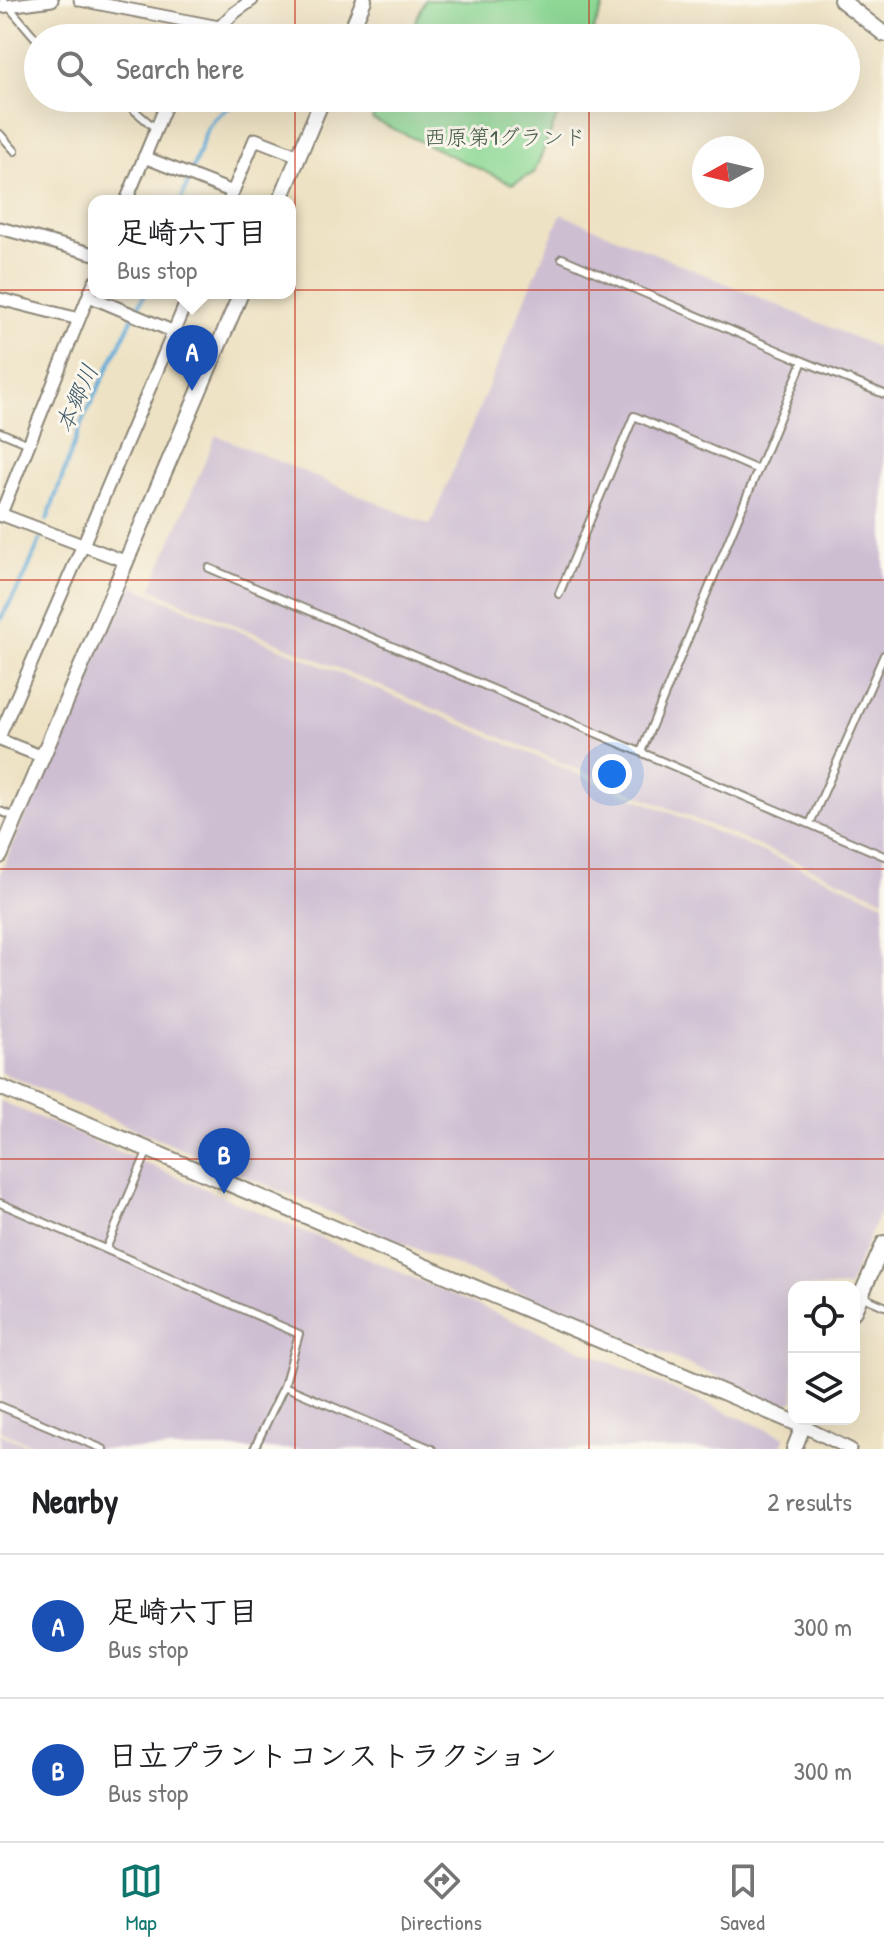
<!DOCTYPE html>
<html lang="en">
<head>
<meta charset="utf-8">
<style>
	:root { --surface:#fff; --page:#f2f2f2; --text:#202124; --muted:#757577; --line:#e0e0e0; --accent:#0f766e }
	body { margin:0; font-family:"Patrick Hand","Klee One",sans-serif; background:var(--page); color:var(--text) }
	.controls { position:absolute; right:24px; bottom:24px; display:grid; overflow:hidden; border-radius:16px; box-shadow:0 8px 32px #0002 }
	.controls button { width:72px; height:72px; display:grid; place-items:center; padding:0; border:0; border-bottom:2px solid var(--line); background:var(--surface); color:var(--text); font:40px sans-serif }
	.compass { position:absolute; left:692px; top:136px; width:72px; height:72px; border-radius:50%; background:var(--surface); box-shadow:0 8px 32px #0002; rotate:262deg }
	.you { position:absolute; left:612px; top:774px; width:28px; height:28px; margin:-20px; border:6px solid #fff; border-radius:50%; background:#1a73e8; box-shadow:0 0 0 12px #1a73e833 }
	.badge { display:grid; place-items:center; width:52px; height:52px; border-radius:50%; background:var(--accent); color:#fff; font-size:26px; font-weight:700 }
	.pin { position:absolute; translate:-50% -66px; filter:drop-shadow(0 2px 4px #0008) }
	.pin::after { content:''; position:absolute; top:42px; width:28px; height:24px; background:inherit; clip-path:polygon(0 0,100% 0,50% 100%) }
	.popup { position:absolute; left:88px; top:195px; width:208px; height:104px; box-sizing:border-box; display:grid; place-content:center; border-radius:16px; background:var(--surface); filter:drop-shadow(0 2px 6px #0005); font-size:26px; white-space:nowrap; color:var(--muted) }
	.popup b { font-size:30px; color:var(--text) }
	.popup::after { content:''; position:absolute; left:50%; top:100%; margin-left:-16px; border:16px solid transparent; border-top-color:var(--surface) }
	.list { margin:0; padding:0; list-style:none }
	h2 { display:flex; justify-content:space-between; align-items:center; height:104px; margin:0; padding:0 32px; font-size:34px }
	h2 small { font-size:26px; font-weight:400; color:var(--muted) }
	.list li { display:grid; grid-template-columns:52px 1fr auto; gap:24px; align-items:center; box-sizing:border-box; height:144px; padding:0 32px; border-top:2px solid var(--line) }
	.list b { display:block; font-size:30px; white-space:nowrap }
	.list p { margin:0; font-size:26px; white-space:nowrap; color:var(--muted) }
	.list em { font-size:26px; font-style:normal; color:var(--muted) }
	.icon { flex:none; width:44px; height:44px; fill:none; stroke:currentColor; stroke-width:2; stroke-linecap:round; stroke-linejoin:round }
	.map { position:relative; flex:none; width:884px; height:1449px; overflow:hidden }
	.search { position:absolute; background:var(--surface); box-shadow:0 8px 32px #0002; left:24px; right:24px; top:24px; height:88px; display:flex; align-items:center; gap:20px; box-sizing:border-box; padding:0 28px; border-radius:44px; color:var(--muted); font-size:30px }
	.sheet { height:392px; background:var(--surface) }
	nav { display:flex; justify-content:space-around; align-items:center; box-sizing:border-box; height:112px; border-top:2px solid var(--line); background:var(--surface); font-size:22px; color:var(--muted) }
	nav a { display:grid; justify-items:center; gap:4px }
	nav .on { color:var(--accent) }
	.map>svg:first-child { display:block }
	.industrial { fill:#cdbed2 }
	.green { fill:#8dd895; stroke:#5c8260; stroke-width:2 }
	.lines { fill:none; stroke-linecap:round; stroke-linejoin:round }
	.stream { stroke:#60acd9; stroke-width:4 }
	.service-casing { stroke:#8c8678; stroke-width:10 }
	.minor-casing { stroke:#8c8678; stroke-width:15 }
	.tertiary-casing { stroke:#8c8678; stroke-width:18 }
	.service { stroke:#fff; stroke-width:6 }
	.minor { stroke:#fff; stroke-width:11 }
	.tertiary { stroke:#fff; stroke-width:14 }
	.grid { fill:none; stroke:#c8321e; stroke-width:2; stroke-opacity:0.55 }
	.labels { text-anchor:middle; dominant-baseline:central; stroke-width:6; stroke-linejoin:round; paint-order:stroke }
	.park-label { font-size:22px; fill:#485f4b; stroke:#fbf7ec }
	.water-label { font-size:24px; font-style:italic; fill:#3e5868; stroke:#fbf7ec }
</style>
</head>
<body>
<div class="map">
<svg width="884" height="1449" viewBox="0 0 884 1449">
	<rect width="100%" height="100%" fill="#fbf7ec"/>
	<filter id="ink" filterUnits="userSpaceOnUse"><feTurbulence type="fractalNoise" baseFrequency=".0125" numOctaves="2"/><feDisplacementMap in="SourceGraphic" scale="16" xChannelSelector="R" yChannelSelector="G"/><feConvolveMatrix kernelMatrix="1 2 1 2 8 2 1 2 1" color-interpolation-filters="sRGB"/></filter>
	<filter id="wash" filterUnits="userSpaceOnUse"><feTurbulence type="fractalNoise" baseFrequency=".006" numOctaves="4" result="noise"/><feDisplacementMap in="SourceGraphic" scale="32" xChannelSelector="R" yChannelSelector="G"/><feGaussianBlur stdDeviation="1.8" result="paint"/><feColorMatrix in="noise" values="0 0 0 0 0 0 0 0 0 0 0 0 0 0 0 0 0 1.4 0 .05"/><feComposite in="paint" operator="in"/></filter>
	<g filter="url(#wash)">
		<rect width="100%" height="100%" fill="#eee2c4"/>
		<!-- industrial -->
		<g class="industrial">
			<path d="M561 214 884 350V899L151 589 216 435 430 525Z"/>
			<path d="M125 583 884 903V1202L848 1287H794V1400L784 1405 0 1072V874Z"/>
			<path d="M0 1101 785 1437 780 1449H43L0 1431Z"/>
			<path d="M0 1434 36 1449H0Z"/>
		</g>
		<!-- green -->
		<g class="green">
			<path d="M425 0H606L590 38H408Z"/>
			<path d="M381 98H565L534 173 512 184 372 119Z"/>
		</g>
		<g class="lines">
			<!-- stream -->
			<g class="stream">
				<path d="M181 201 207 129C217 112 232 105 250 98"/>
				<path d="M47 520 83 419 145 293"/>
				<path d="M0 620 25 576 40 540"/>
			</g>
		</g>
	</g>
	<g filter="url(#ink)">
		<g class="lines">
			<!-- service casing -->
			<g class="service-casing">
				<g id="service">
					<path d="M3 0 38 41"/>
					<path d="M120 98 155 128"/>
					<path d="M0 134 15 151"/>
					<path d="M562 258 803 361 641 752"/>
					<path d="M803 361 884 394"/>
					<path d="M0 432 29 444"/>
					<path d="M209 568 884 856"/>
					<path d="M559 594 634 416 758 470"/>
					<path d="M0 811 15 817"/>
					<path d="M810 824 884 655"/>
					<path d="M0 1203 299 1334 284 1386 432 1449"/>
					<path d="M106 1249 148 1150"/>
					<path d="M861 1296 884 1306"/>
					<path d="M0 1406 103 1449"/>
					<path d="M254 1449 284 1386"/>
				</g>
			</g>
			<!-- minor casing -->
			<g class="minor-casing">
				<g id="minor">
					<path d="M80 0 219 27"/>
					<path d="M0 7 52 0"/>
					<path d="M208 38 234 13 252 0"/>
					<path d="M144 157 233 192"/>
					<path d="M126 201 169 98"/>
					<path d="M229 201 255 139 299 156"/>
					<path d="M0 228 94 254"/>
					<path d="M89 296 217 350"/>
					<path d="M0 299 79 319"/>
					<path d="M0 514 127 562"/>
					<path d="M0 516 94 282"/>
					<path d="M0 735 83 545 190 293"/>
					<path d="M0 740 43 757"/>
					<path d="M803 1426 850 1449"/>
				</g>
			</g>
			<!-- tertiary casing -->
			<g class="tertiary-casing">
				<g id="tertiary">
					<path d="M841 0 884 34"/>
					<path d="M348 38 364 0"/>
					<path d="M280 201 323 98"/>
					<path d="M0 856 241 293"/>
					<path d="M0 1087 803 1426"/>
					<path d="M854 1311 884 1243"/>
					<path d="M794 1449 806 1419"/>
				</g>
			</g>
			<!-- service -->
			<use href="#service" class="service"/>
			<!-- minor -->
			<use href="#minor" class="minor"/>
			<!-- tertiary -->
			<use href="#tertiary" class="tertiary"/>
		</g>
	</g>
	<!-- grid -->
	<path class="grid" d="M295 0V38M589 0V38M295 98V1449M589 98V1449M0 290H884M0 580H884M0 869H884M0 1159H884"/>
	<g class="labels">
		<!-- park labels -->
		<g class="park-label">
			<text x="505" y="137">西原第1グランド</text>
		</g>
		<!-- water labels -->
		<g class="water-label">
			<text transform="translate(76 398) rotate(-66)">本郷川</text>
		</g>
	</g>
</svg>
<div class="controls">
<button><svg class="icon" aria-label="locate" viewBox="0 0 24 24"><circle cx="12" cy="12" r="6"/><path d="M12 2v4M12 18v4M2 12h4M18 12h4"/></svg></button>
<button><svg class="icon" aria-label="layers" viewBox="0 0 24 24"><path d="M12 4l9 5-9 5-9-5zM3 14l9 5 9-5"/></svg></button>
</div>
<svg class="compass" viewBox="-18 -18 36 36"><path d="M0-13l5 13h-10z" fill="#e53935"/><path d="M0 13l5-13h-10z" fill="#757577"/></svg>
<div class="you"></div>
<div class="pin badge" style="left:192px;top:391px;background:#1a4fb4">A</div>
<div class="popup"><b>足崎六丁目</b>Bus stop</div>
<div class="pin badge" style="left:224px;top:1194px;background:#1a4fb4">B</div>
<div class="search"><svg class="icon" aria-label="search" viewBox="0 0 24 24"><circle cx="10" cy="10" r="6"/><path d="M15 15l6 6"/></svg>Search here</div>
</div>
<section class="sheet">
<h2>Nearby<small>2 results</small></h2>
<ul class="list">
<li><span class="badge" style="background:#1a4fb4">A</span><div><b>足崎六丁目</b><p>Bus stop</p></div><em>300 m</em></li>
<li><span class="badge" style="background:#1a4fb4">B</span><div><b>日立プラントコンストラクション</b><p>Bus stop</p></div><em>300 m</em></li>
</ul>
</section>
<nav>
<a class="on"><svg class="icon" aria-label="map" viewBox="0 0 24 24"><path d="M3 6l6-2 6 2 6-2v14l-6 2-6-2-6 2zM9 4v14M15 6v14"/></svg>Map</a>
<a><svg class="icon" aria-label="directions" viewBox="0 0 24 24"><path d="M12 3l9 9-9 9-9-9zM9 14v-3h6M13 9l2 2-2 2"/></svg>Directions</a>
<a><svg class="icon" aria-label="saved" viewBox="0 0 24 24"><path d="M7 4h10v16l-5-4-5 4z"/></svg>Saved</a>
</nav>
</body>
</html>
